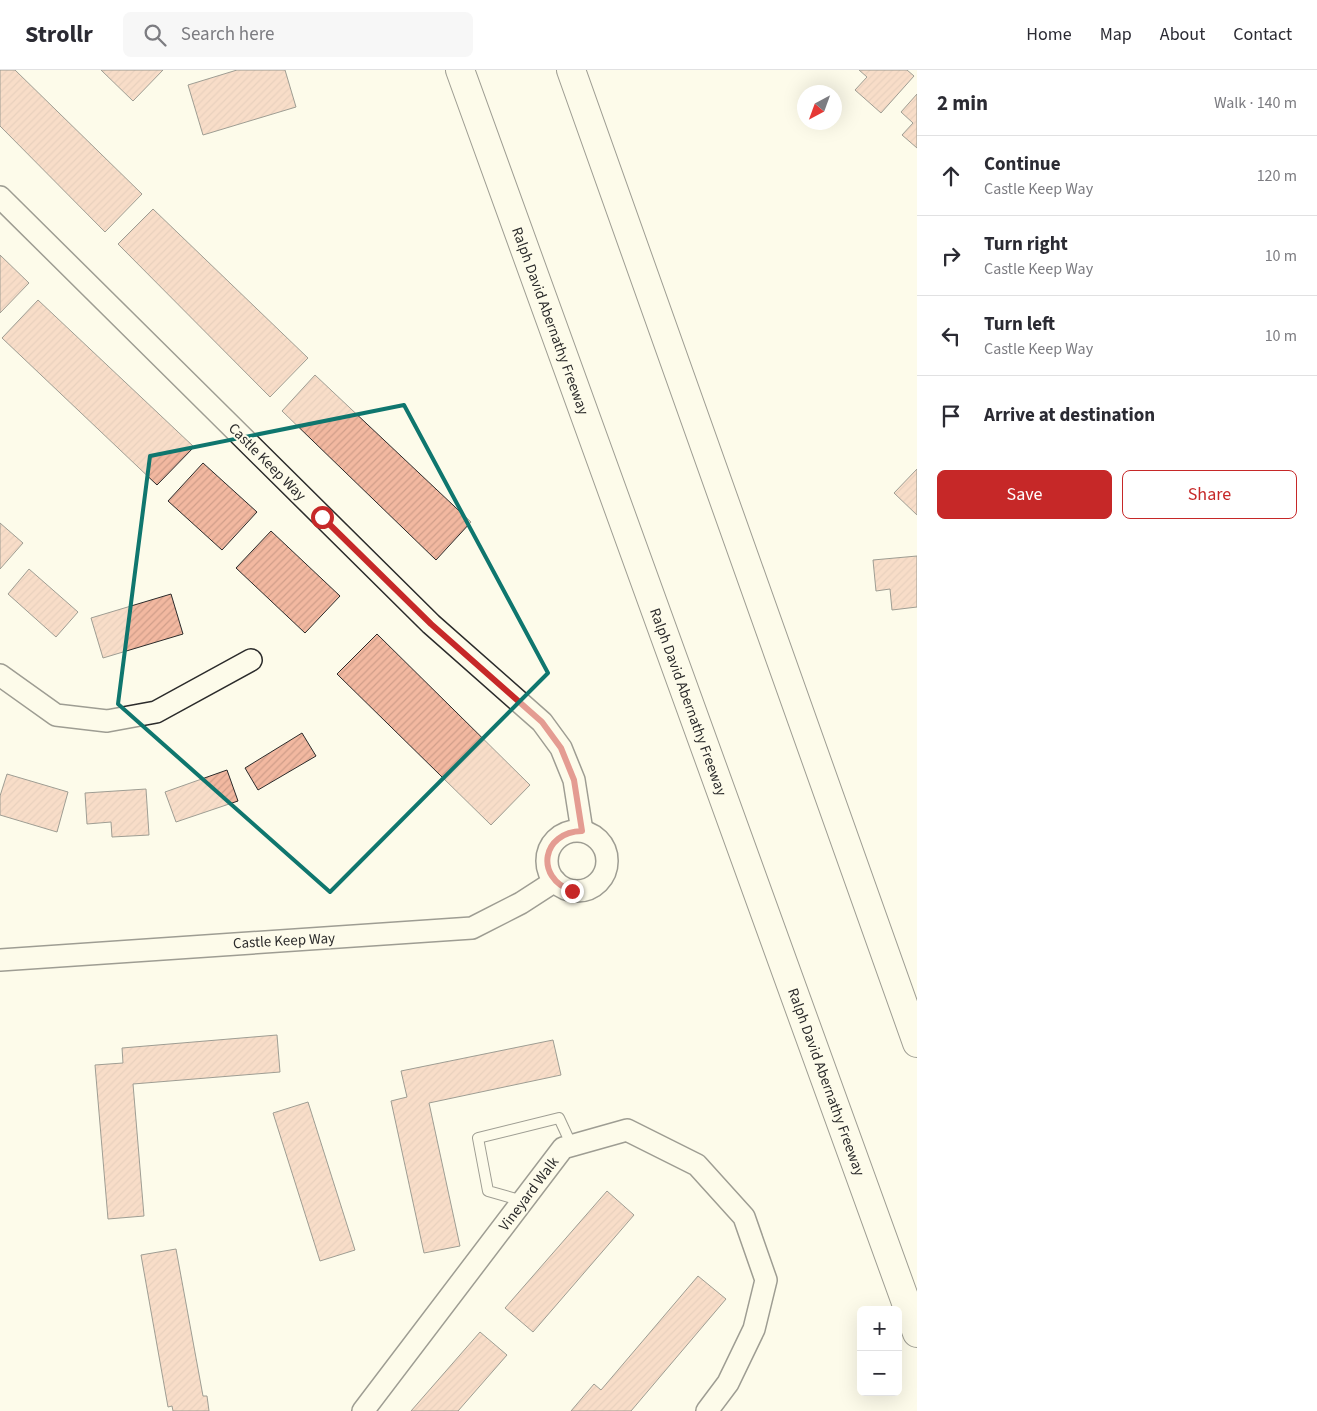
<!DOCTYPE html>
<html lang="en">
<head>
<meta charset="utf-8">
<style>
	:root { --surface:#fff; --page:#f7f7f7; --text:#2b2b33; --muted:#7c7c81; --line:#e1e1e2; --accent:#c62828 }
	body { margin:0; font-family:"Source Sans 3",sans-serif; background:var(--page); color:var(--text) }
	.controls { position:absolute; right:15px; bottom:15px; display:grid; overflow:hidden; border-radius:8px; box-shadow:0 5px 20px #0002 }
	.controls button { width:45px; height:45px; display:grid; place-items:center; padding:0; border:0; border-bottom:1px solid var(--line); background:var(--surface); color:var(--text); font:25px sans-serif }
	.compass { position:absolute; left:797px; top:15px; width:45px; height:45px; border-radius:50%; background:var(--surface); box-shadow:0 5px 20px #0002; rotate:221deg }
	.stop { position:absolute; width:15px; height:15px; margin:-11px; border:4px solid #c62828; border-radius:50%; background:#fff }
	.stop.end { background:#c62828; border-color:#fff; box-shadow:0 1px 5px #0008 }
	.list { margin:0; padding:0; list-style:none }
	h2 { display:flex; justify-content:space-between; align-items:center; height:65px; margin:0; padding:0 20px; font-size:21px }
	h2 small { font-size:16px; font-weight:400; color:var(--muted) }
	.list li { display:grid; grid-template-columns:32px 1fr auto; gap:15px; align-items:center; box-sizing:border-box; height:80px; padding:0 20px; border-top:1px solid var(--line) }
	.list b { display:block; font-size:19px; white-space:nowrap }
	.list p { margin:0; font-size:16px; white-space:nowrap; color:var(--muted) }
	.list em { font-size:16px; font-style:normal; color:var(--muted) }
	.actions { display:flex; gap:10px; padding:15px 20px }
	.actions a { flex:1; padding:11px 0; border:1px solid var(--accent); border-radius:8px; text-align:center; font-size:18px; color:var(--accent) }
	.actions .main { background:var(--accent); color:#fff }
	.icon { flex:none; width:28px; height:28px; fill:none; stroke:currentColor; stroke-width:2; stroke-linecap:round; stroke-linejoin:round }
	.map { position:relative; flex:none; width:917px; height:1341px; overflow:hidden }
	header { display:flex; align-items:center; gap:30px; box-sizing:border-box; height:70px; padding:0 25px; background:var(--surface); border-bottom:1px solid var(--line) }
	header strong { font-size:24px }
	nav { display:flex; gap:28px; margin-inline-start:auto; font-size:18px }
	.search { width:350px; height:45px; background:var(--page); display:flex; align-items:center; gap:12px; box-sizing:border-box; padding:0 18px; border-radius:8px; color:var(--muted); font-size:19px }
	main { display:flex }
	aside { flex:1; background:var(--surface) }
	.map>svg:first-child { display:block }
	.building { fill:url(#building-hatch); stroke:#2b2b2b }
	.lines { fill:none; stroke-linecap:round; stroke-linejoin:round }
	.service-casing { stroke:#2b2b2b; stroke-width:12 }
	.minor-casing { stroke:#2b2b2b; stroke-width:24 }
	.motorway-casing { stroke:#2b2b2b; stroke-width:30 }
	.service { stroke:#fdfbea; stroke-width:10 }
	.minor { stroke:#fdfbea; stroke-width:21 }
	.motorway { stroke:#fdfbea; stroke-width:28 }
	.route { stroke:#c62828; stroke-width:6 }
	.marked { fill:none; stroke:#0f766e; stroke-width:4; stroke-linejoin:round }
	.labels { text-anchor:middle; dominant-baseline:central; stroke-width:4; stroke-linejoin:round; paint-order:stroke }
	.street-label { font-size:15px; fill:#2b2b2b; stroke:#fdfbea }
</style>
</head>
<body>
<header>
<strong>Strollr</strong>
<div class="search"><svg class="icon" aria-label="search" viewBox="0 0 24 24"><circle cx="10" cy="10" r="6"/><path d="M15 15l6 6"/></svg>Search here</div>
<nav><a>Home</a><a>Map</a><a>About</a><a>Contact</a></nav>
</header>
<main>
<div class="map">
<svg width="917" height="1341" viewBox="0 0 917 1341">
	<defs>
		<pattern id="building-hatch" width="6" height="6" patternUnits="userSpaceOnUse" patternTransform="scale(1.25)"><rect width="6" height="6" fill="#f2b8a0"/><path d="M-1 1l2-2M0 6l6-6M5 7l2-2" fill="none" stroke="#d09e8a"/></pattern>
	</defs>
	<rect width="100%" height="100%" fill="#fdfbea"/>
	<!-- building -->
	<g class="building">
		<path d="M0 0H15L142 124 105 162 0 56Z"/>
		<path d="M101 0H163L133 31Z"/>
		<path d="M237 0H285L296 37 203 65 188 15Z"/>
		<path d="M859 0H907L914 6 881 43 855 20 867 7Z"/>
		<path d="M917 24V78L902 65 913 53 901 42Z"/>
		<path d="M153 139 308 288 270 327 118 174Z"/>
		<path d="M0 185 29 213 0 243Z"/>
		<path d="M38 230 194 377 157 415 2 268Z"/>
		<path d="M315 305 471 452 436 490 282 341Z"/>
		<path d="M203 393 257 442 222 480 168 431Z"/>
		<path d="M917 399V445L894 423Z"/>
		<path d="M0 453 23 473 0 499Z"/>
		<path d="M271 461 340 526 305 563 236 498Z"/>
		<path d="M917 486V537L892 540 890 519 876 521 873 490Z"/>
		<path d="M29 499 78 542 56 567 8 524Z"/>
		<path d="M171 524 183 564 103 588 91 548Z"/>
		<path d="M377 564 530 715 491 755 337 604Z"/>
		<path d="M302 663 316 686 258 720 245 698Z"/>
		<path d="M227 700 238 731 176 752 165 722Z"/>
		<path d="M7 704 68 722 57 762 0 745V726Z"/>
		<path d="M146 719 149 765 112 767 111 752 87 754 85 723Z"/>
		<path d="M277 965 280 1002 133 1014 144 1146 108 1149 95 995 123 993 122 978Z"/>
		<path d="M553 970 561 1005 429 1033 460 1176 424 1183 391 1031 407 1027 401 1001Z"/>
		<path d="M308 1032 355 1180 320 1191 273 1043Z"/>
		<path d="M607 1121 634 1145 533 1262 505 1238Z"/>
		<path d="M176 1179 203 1326H207L209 1341H173L172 1336 168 1337 141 1185Z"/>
		<path d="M698 1206 726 1229 631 1341H571L594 1314 601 1320Z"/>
		<path d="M480 1262 507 1285 458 1341H411Z"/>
	</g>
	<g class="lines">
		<!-- service casing -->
		<g class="service-casing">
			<path id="service" d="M523 1131 488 1121 478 1068 559 1048 572 1076"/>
		</g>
		<!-- minor casing -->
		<g class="minor-casing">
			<g id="minor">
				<path d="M0 127 431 554 542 652 561 678 574 710 582 761"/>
				<path d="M0 605 56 645 107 651 156 642 251 590"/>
				<circle cx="577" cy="791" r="30"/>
				<path d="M0 890 472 858 521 833 555 811"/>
				<path d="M363 1341 563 1078 627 1060 697 1095 744 1147 766 1210 754 1259 728 1313 707 1341"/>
			</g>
		</g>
		<!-- motorway casing -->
		<g class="motorway-casing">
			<g id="motorway">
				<path d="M460 0 917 1263"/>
				<path d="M571 0 917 973"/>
			</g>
		</g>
		<!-- service -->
		<use href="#service" class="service"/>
		<!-- minor -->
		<use href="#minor" class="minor"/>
		<!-- motorway -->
		<use href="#motorway" class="motorway"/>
	</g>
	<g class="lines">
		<!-- route -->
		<path class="route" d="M322 447 431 554 542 652 561 678 574 710 582 761C542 762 534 807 572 821"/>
	</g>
	<!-- marked area -->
	<path d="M0 0H917V1341H0ZM404 335 548 603 330 822 118 634 150 386Z" fill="#fdfbea" fill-opacity=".55" fill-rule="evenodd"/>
	<path class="marked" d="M404 335 548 603 330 822 118 634 150 386Z"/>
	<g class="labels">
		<!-- street labels -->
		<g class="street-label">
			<text transform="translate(550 251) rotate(70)">Ralph David Abernathy Freeway</text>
			<text transform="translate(267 392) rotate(45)">Castle Keep Way</text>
			<text transform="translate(688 632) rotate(70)">Ralph David Abernathy Freeway</text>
			<text transform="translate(284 871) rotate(-3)">Castle Keep Way</text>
			<text transform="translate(826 1012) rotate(70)">Ralph David Abernathy Freeway</text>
			<text transform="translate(529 1124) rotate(-53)">Vineyard Walk</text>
		</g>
	</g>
</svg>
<div class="controls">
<button>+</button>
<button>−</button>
</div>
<svg class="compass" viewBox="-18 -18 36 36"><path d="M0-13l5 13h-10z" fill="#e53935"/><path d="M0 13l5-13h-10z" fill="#7c7c81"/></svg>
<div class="stop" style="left:322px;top:447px"></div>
<div class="stop end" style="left:572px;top:821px"></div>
</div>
<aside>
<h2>2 min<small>Walk · 140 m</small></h2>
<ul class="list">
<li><svg class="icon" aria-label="ahead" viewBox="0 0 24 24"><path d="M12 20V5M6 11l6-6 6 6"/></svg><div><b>Continue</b><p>Castle Keep Way</p></div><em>120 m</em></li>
<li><svg class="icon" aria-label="right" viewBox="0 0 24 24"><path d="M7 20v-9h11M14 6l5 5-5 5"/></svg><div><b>Turn right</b><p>Castle Keep Way</p></div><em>10 m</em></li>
<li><svg class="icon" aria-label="left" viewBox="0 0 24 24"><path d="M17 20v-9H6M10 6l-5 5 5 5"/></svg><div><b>Turn left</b><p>Castle Keep Way</p></div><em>10 m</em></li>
<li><svg class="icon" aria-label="arrive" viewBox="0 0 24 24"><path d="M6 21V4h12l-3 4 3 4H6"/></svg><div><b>Arrive at destination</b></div></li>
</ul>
<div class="actions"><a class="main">Save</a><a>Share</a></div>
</aside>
</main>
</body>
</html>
